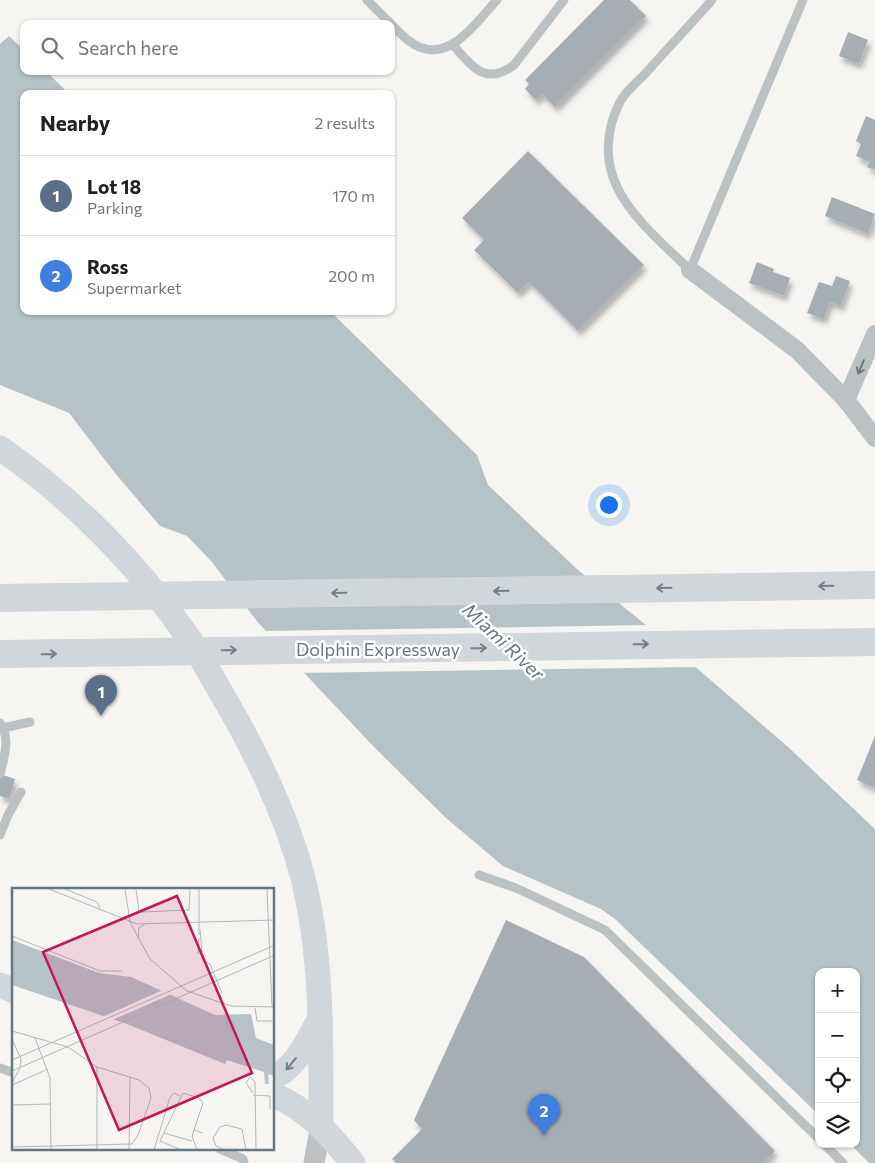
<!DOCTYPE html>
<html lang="en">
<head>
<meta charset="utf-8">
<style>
	:root { --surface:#fff; --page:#f6f6f6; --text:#202124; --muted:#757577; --line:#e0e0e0; --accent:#db2777 }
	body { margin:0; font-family:Commissioner,sans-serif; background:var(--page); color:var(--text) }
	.controls { position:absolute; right:15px; bottom:15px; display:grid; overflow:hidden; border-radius:10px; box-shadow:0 1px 4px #0004 }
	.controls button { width:45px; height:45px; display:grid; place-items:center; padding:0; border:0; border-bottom:1px solid var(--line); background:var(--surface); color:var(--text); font:25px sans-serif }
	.you { position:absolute; left:608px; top:504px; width:18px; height:18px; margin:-12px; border:4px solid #fff; border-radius:50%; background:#1a73e8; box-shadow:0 0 0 8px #1a73e833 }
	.badge { display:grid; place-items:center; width:32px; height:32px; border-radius:50%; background:var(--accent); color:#fff; font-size:16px; font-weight:700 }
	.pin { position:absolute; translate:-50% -41px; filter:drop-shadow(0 1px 2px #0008) }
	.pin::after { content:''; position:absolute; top:26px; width:18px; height:15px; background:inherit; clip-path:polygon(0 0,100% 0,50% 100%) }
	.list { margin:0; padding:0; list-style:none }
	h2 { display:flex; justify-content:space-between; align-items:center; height:65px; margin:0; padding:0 20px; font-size:21px }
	h2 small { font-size:16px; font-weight:400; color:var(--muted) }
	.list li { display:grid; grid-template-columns:32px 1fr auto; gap:15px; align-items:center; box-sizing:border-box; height:80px; padding:0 20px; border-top:1px solid var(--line) }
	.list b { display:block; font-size:19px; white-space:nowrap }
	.list p { margin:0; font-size:16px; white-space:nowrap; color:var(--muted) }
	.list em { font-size:16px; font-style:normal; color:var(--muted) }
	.icon { flex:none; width:28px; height:28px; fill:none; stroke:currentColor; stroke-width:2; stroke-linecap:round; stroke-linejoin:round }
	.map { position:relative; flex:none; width:875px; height:1163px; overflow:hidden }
	.search { position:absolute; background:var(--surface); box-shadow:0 1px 4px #0004; left:20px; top:20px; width:375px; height:55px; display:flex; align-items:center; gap:12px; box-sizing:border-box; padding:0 18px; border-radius:10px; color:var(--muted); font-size:19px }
	.panel { position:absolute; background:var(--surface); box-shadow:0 1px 4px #0004; left:20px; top:90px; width:375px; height:225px; border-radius:10px }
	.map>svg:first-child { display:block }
	.water { fill:#b6c2c6 }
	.pier { fill:#f6f5f2 }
	.building { fill:#a6aeb3; filter:url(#shadow) }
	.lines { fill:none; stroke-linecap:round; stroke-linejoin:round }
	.service { stroke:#bcc1c4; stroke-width:9 }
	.minor { stroke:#bcc1c4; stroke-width:18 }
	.tertiary { stroke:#bcc1c4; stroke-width:21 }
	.secondary { stroke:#d1d6da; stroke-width:25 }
	.motorway { stroke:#d1d6da; stroke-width:28 }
	.oneway { stroke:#667782 }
	.oneway2 { stroke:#71808b }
	.labels { text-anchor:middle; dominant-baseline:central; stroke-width:5; stroke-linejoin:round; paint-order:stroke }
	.street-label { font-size:18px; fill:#667782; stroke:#fff }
	.water-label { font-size:19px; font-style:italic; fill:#62787f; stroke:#fff }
	.inset-road { fill:none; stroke:#afb8bb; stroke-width:1 }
	.view { fill:#c2185b; fill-opacity:0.15; stroke:#c2185b; stroke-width:2.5 }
	.inset-edge { fill:none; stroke:#667782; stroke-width:2.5 }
</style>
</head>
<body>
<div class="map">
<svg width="875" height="1163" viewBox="0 0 875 1163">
	<defs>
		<filter id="shadow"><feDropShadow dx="3" dy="5.5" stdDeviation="2.5" flood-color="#0004"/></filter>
	</defs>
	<rect width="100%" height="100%" fill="#f6f5f2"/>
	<!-- water -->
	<path class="water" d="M9 36 24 50V71H46L69 94H24V311H330L477 455 488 485 578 570 662 638 787 746 875 829V1163H869L850 1144H856V972H819V1115L615 919 601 909 503 866 446 818 374 747 291 659 256 620 212 562 187 536 160 526 115 473 69 413 0 385V44Z"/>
	<!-- pier -->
	<path class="pier" d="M650 625 699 667 300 673 262 631Z"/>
	<!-- building -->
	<g class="building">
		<path d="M604 0H630L646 16 555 107 542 94 536 100 525 89 529 84 525 80Z"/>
		<path d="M848 32 868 40 859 64 839 56Z"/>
		<path d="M866 116 875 120V170L867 167 870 162 856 156 861 144 856 141Z"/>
		<path d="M528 151 644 265 578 331 529 282 518 293 474 250 484 240 462 218Z"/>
		<path d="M832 197 875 214 868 234 825 216Z"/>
		<path d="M757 262 774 269 773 272 790 278 784 296 749 283Z"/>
		<path d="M836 276 850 281 841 306 830 302 824 319 807 313 819 282 832 286Z"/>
		<path d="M875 736V788L857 780Z"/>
		<path d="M0 774 15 779 9 799 0 796Z"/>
		<path d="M506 920 584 957 775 1151 763 1163H396L392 1159 422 1129 414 1120Z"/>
	</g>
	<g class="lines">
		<!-- service -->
		<g class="service">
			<path d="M367 0 391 24"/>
			<path d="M712 0C690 25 667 49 645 74 637 82 625 92 620 102 606 129 604 160 617 187 631 217 666 247 690 270L803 0"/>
			<path d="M391 24C400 33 410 44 422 48 453 59 479 19 497 0"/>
			<path d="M453 45C471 65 485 87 514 65L564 0"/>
			<path d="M0 723C11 738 4 758 0 774"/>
			<path d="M3 728 30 722"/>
			<path d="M0 835 8 815 21 792"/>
			<path d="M479 875 516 888 605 930 819 1139"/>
			<path d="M0 1068 14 1073"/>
			<path d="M824 1144 843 1163"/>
			<path d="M220 1149 243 1159 244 1163"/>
		</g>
		<!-- minor -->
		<g class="minor">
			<path d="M690 270 797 350 846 400 875 438"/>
			<path d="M846 400 875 334"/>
		</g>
		<!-- tertiary -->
		<path class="tertiary" d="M314 1163 321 1125"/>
		<!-- secondary -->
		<g class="secondary">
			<path d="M0 448C73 499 140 566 190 640 204 662 217 686 230 708 260 761 286 815 302 874 323 956 321 1041 321 1125"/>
			<path d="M0 985 14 991"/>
			<path d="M274 1077C297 1067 308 1039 320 1018"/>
			<path d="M274 1095C310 1111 328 1133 353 1163"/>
		</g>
		<!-- motorway -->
		<g class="motorway">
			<path d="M0 598 875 585"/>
			<path d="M0 654 875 642"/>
		</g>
	</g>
	<!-- one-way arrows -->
	<defs><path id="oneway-shaft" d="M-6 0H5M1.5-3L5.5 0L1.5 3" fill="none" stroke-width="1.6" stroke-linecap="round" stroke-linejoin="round" transform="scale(1.25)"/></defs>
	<use class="oneway" href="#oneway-shaft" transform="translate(861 367) rotate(113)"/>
	<g class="oneway2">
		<use href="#oneway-shaft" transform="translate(826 586) rotate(179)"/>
		<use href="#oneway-shaft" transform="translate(664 588) rotate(179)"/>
		<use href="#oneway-shaft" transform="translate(501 591) rotate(179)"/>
		<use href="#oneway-shaft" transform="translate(339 593) rotate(179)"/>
		<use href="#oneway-shaft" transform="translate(641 644) rotate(-1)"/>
		<use href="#oneway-shaft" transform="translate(479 648) rotate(-1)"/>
		<use href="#oneway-shaft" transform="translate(229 650) rotate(-1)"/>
		<use href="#oneway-shaft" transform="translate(49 654) rotate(-1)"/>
		<use href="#oneway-shaft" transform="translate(291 1064) rotate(130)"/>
	</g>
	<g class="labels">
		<!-- street labels -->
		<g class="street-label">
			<text x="378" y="649">Dolphin Expressway</text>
		</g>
		<!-- water labels -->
		<g class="water-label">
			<text transform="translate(504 641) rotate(43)">Miami River</text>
		</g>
	</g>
	<!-- overview -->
	<g transform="translate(12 888)">
		<rect width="262" height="262" fill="#f6f5f2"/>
		<path d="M0 52 87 85 119 89 203 127 239 126 244 150 262 157V188L256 186 257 196H253L252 184 215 172 213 176 115 136 0 97Z" fill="#b6c2c6"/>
		<path d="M153 101 162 105 98 133 88 130Z" fill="#f6f5f2"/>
		<path class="inset-road" d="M37 1 125 36 263 32M53 1 85 14 88 20M113 1 118 34M124 1 127 23 130 24 177 22 178 1M187 1V47M255 1 260 119M118 34 138 71 175 103 219 118 263 119M188 41 190 64M0 48 88 83H110M126 50 127 40 133 36M186 66 187 50M193 74 198 76 210 105M243 120 245 133H263M0 143 56 159 85 179 127 192 137 200 139 210 126 247 120 256 0 259M23 150 38 190 39 262M0 151 9 171 8 180 0 195M0 172 263 57M0 183 263 67M0 197 36 181M241 205 234 195 238 189 243 194 244 262M241 207 258 208V221M0 217 39 216M152 245 180 253M85 262V179M117 262 118 189M142 262 158 209 162 205 168 208M169 262 148 253 171 205 187 210 191 215 182 242M185 262 180 248 182 242 190 245M213 262 204 258 201 250 208 239 214 237 230 241 234 262"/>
		<path class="view" d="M165 8 240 185 107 242 31 64Z"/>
		<rect width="262" height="262" class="inset-edge"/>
	</g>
</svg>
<div class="controls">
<button>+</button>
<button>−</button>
<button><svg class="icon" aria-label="locate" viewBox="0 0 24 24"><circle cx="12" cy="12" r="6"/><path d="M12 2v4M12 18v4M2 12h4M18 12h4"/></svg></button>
<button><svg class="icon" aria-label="layers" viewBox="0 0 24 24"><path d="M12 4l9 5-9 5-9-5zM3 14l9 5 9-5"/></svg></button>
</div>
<div class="you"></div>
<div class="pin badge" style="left:101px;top:716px;background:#5c6f8a">1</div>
<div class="pin badge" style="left:544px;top:1135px;background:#3f7fe0">2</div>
<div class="search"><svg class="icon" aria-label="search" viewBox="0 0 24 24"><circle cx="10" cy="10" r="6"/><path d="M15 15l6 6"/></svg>Search here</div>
<section class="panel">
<h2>Nearby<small>2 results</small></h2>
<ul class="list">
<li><span class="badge" style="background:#5c6f8a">1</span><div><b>Lot 18</b><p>Parking</p></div><em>170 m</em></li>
<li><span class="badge" style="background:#3f7fe0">2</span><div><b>Ross</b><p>Supermarket</p></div><em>200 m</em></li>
</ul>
</section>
</div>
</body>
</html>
